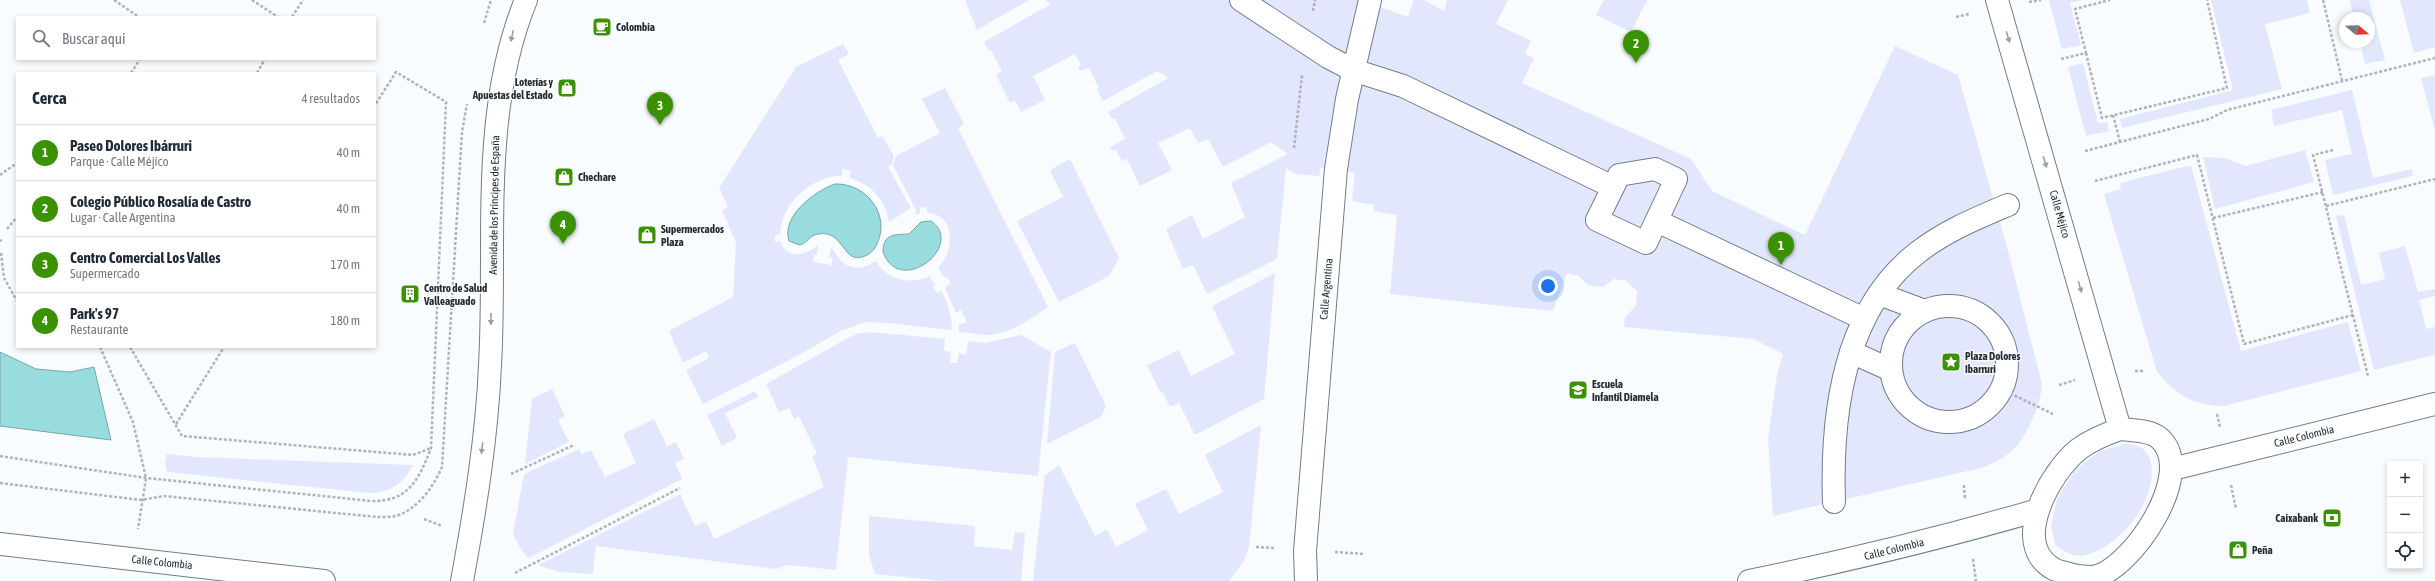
<!DOCTYPE html>
<html lang="es">
<head>
<meta charset="utf-8">
<style>
	:root { --surface:#fff; --page:#f2f2f3; --text:#1f2937; --muted:#747a83; --line:#e0e1e3; --accent:#3a9200 }
	body { margin:0; font-family:"Asap Condensed",sans-serif; background:var(--page); color:var(--text) }
	.controls { position:absolute; right:12px; bottom:12px; display:grid; overflow:hidden; border-radius:0px; box-shadow:0 2px 6px #0003 }
	.controls button { width:36px; height:36px; display:grid; place-items:center; padding:0; border:0; border-bottom:1px solid var(--line); background:var(--surface); color:var(--text); font:20px sans-serif }
	.compass { position:absolute; left:2339px; top:12px; width:36px; height:36px; border-radius:50%; background:var(--surface); box-shadow:0 2px 6px #0003; rotate:109deg }
	.you { position:absolute; left:1548px; top:286px; width:14px; height:14px; margin:-10px; border:3px solid #fff; border-radius:50%; background:#1a73e8; box-shadow:0 0 0 6px #1a73e833 }
	.badge { display:grid; place-items:center; width:26px; height:26px; border-radius:50%; background:var(--accent); color:#fff; font-size:13px; font-weight:700 }
	.pin { position:absolute; translate:-50% -33px; filter:drop-shadow(0 1px 2px #0008) }
	.pin::after { content:''; position:absolute; top:21px; width:14px; height:12px; background:inherit; clip-path:polygon(0 0,100% 0,50% 100%) }
	.list { margin:0; padding:0; list-style:none }
	h2 { display:flex; justify-content:space-between; align-items:center; height:52px; margin:0; padding:0 16px; font-size:17px }
	h2 small { font-size:13px; font-weight:400; color:var(--muted) }
	.list li { display:grid; grid-template-columns:26px 1fr auto; gap:12px; align-items:center; box-sizing:border-box; height:56px; padding:0 16px; border-top:1px solid var(--line) }
	.list b { display:block; font-size:15px; white-space:nowrap }
	.list p { margin:0; font-size:13px; white-space:nowrap; color:var(--muted) }
	.list em { font-size:13px; font-style:normal; color:var(--muted) }
	.icon { flex:none; width:22px; height:22px; fill:none; stroke:currentColor; stroke-width:2; stroke-linecap:round; stroke-linejoin:round }
	.map { position:relative; flex:none; width:2435px; height:581px; overflow:hidden }
	.search { position:absolute; background:var(--surface); box-shadow:0 2px 6px #0003; left:16px; top:16px; width:360px; height:44px; display:flex; align-items:center; gap:10px; box-sizing:border-box; padding:0 14px; border-radius:0px; color:var(--muted); font-size:15px }
	.panel { position:absolute; background:var(--surface); box-shadow:0 2px 6px #0003; left:16px; top:72px; width:360px; height:276px; border-radius:0px }
	.map>svg:first-child { display:block }
	.green { fill:#e2e7fe }
	.water { fill:#99dcdd; stroke:#76a7a9 }
	.lines { fill:none; stroke-linecap:round; stroke-linejoin:round }
	.street-casing { stroke:#6f7e87; stroke-width:24 }
	.path { stroke:#afb4b6; stroke-width:2.5; stroke-dasharray:3 2; stroke-linecap:butt }
	.street { stroke:#fff; stroke-width:22 }
	.oneway { fill:#9da0a1 }
	.labels { text-anchor:middle; dominant-baseline:central; stroke-width:3; stroke-linejoin:round; paint-order:stroke }
	.poi-label { font-size:11px; font-weight:bold; fill:#252b2f; stroke:#f8fcfe; text-anchor:start }
	.street-label { font-size:11px; fill:#252b2f; stroke:#f8fcfe }
</style>
</head>
<body>
<div class="map">
<svg width="2435" height="581" viewBox="0 0 2435 581">
	<rect width="100%" height="100%" fill="#f8fcfe"/>
	<!-- green -->
	<g class="green">
		<path d="M965 0H1029L977 30Z"/>
		<path d="M1045 0H1361L1408 17 1414 0H1424L1444 11 1447 0H1508L1496 24 1531 41 1525 54 1534 58 1522 83 1691 159 1712 191 1805 235 1895 46 1958 75 2007 247 2042 384C2041 404 2029 431 2016 447 2008 456 1996 462 1985 467L1773 516 1768 439 1777 375 1783 354 1753 339 1624 327 1625 317 1636 306 1637 291 1626 281 1614 279 1603 287 1588 285 1579 276 1567 273 1553 311 1390 294 1397 215 1374 211V205L1352 201 1355 173 1321 167 1319 176 1296 174 1286 168 1277 259 1207 294 1193 265 1183 269 1166 229 1192 215 1203 239 1245 217 1231 183 1288 154 1271 142 1223 167 1208 139 1198 143 1190 128 1158 143 1172 170 1140 186 1127 159 1122 161 1116 150 1113 151 1110 147 1125 139 1115 119H1112L1108 112 1168 78 1157 71 1103 101 1097 90 1099 88 1089 68 1080 71 1078 67 1081 65 1075 54 1033 76 1045 100 1021 112 1015 100 1010 103 996 75 1002 71 991 50 989 51 984 42 1051 4Z"/>
		<path d="M1604 0H1647L1631 32 1596 15Z"/>
		<path d="M2049 0H2082L2070 3 2081 45 2062 49Z"/>
		<path d="M2211 0H2307L2310 13 2265 24 2282 89 2122 128 2120 119 2233 90Z"/>
		<path d="M2350 0H2369L2385 60 2365 64 2360 42H2369V18H2354Z"/>
		<path d="M2400 0H2435V47L2414 53Z"/>
		<path d="M843 44 849 54 838 60 878 138 882 136 894 156 891 165 888 167 911 208 889 222C885 199 871 184 849 178L851 171 843 169 841 176C810 177 782 203 780 234L775 235V242L780 241C788 261 806 255 818 245L817 255H814L813 262 832 265V257H829L831 247C835 251 837 256 840 260 851 271 865 269 876 261 885 279 911 286 929 276L935 285 933 287 938 293 941 290C948 304 952 315 952 330L888 323 865 322 841 331 797 356 703 404 686 370 709 358 706 351 683 363 669 331 733 297 736 243 722 210 728 207 719 188 796 67Z"/>
		<path d="M2083 63 2098 123 2107 122 2109 131 2086 136 2068 67Z"/>
		<path d="M2435 75V131L2421 78Z"/>
		<path d="M945 88 964 124 958 128 1048 307C1029 320 1010 334 987 335 978 335 968 332 959 332V325L967 322 961 310 956 313 945 288 951 282 947 277 945 278 938 268C954 252 957 214 927 213V207L920 208V214L915 215 916 210 893 165 896 156 940 133 922 99Z"/>
		<path d="M2352 90 2373 178 2412 169 2413 176 2333 195 2325 160 2352 154 2342 110 2274 126 2271 110Z"/>
		<path d="M2305 150 2314 182 2215 209 2203 157 2224 158 2246 166Z"/>
		<path d="M1070 159 1119 258 1109 276 1059 302 1017 221 1063 197 1050 170Z"/>
		<path d="M2191 165 2241 351 2348 322 2361 371 2224 406C2193 405 2177 396 2157 372L2104 194 2121 189 2120 183Z"/>
		<path d="M2344 215 2361 285 2385 279 2379 253 2405 246 2418 292 2435 289V296L2419 300 2426 329 2435 327V355L2374 370 2336 216Z"/>
		<path d="M1275 273 1264 399 1195 435 1179 403 1170 407 1162 391 1160 392 1147 365 1179 350 1191 376 1235 354 1212 306Z"/>
		<path d="M869 332 945 339 944 351 951 352 950 363H957L959 353 966 355 968 341 985 343 1021 335 1051 352 1038 476 848 457 836 570 788 565 776 569 596 546 593 574 559 572 538 565 680 494 695 526 706 521 714 539 824 487 812 456 817 454 799 416 794 419 789 408 779 412 766 384 846 339 859 333Z"/>
		<path d="M1075 343 1106 406 1101 417 1047 444 1055 352Z"/>
		<path d="M552 389 565 416 558 420 569 442 525 464 532 399Z"/>
		<path d="M755 391 758 397 725 413 737 438 722 446 707 415Z"/>
		<path d="M654 419 667 446 676 442 684 459 675 463 682 479 529 558 522 551 513 534 524 474 579 449 582 454 591 450 605 477 636 463 623 434Z"/>
		<path d="M1261 425 1249 547 1243 562 1229 581H1033L1045 475 1059 465 1095 536 1107 529 1116 547 1148 530 1135 504 1166 489 1179 514 1223 492 1205 455Z"/>
		<path d="M2127 443C2132 445 2138 446 2142 448 2150 454 2152 465 2152 473 2151 507 2119 546 2086 555 2075 558 2064 552 2055 545L2051 526 2057 499 2076 469 2100 451Z"/>
		<path d="M167 454 196 457 413 465C404 483 390 493 369 493L167 472 165 462Z"/>
		<path d="M869 516 975 526 974 546 1012 550 1015 532 1025 533 1021 581H943L875 574 869 555Z"/>
	</g>
	<!-- water -->
	<g class="water">
		<path d="M835 184C867 183 892 216 876 246 874 250 870 254 865 256 842 266 845 229 818 234 810 235 807 243 800 245L789 241C781 216 815 191 835 184Z"/>
		<path d="M931 221C966 245 900 298 883 252 883 232 897 235 909 234L921 222Z"/>
		<path d="M0 352 36 369 70 372 94 367 111 440 0 426Z"/>
	</g>
	<g class="lines">
		<!-- street casing -->
		<g class="street-casing">
			<g id="street">
				<path d="M1241 0 1328 57 1353 70 1403 86 1613 187"/>
				<path d="M1997 0 2120 429"/>
				<path d="M1655 169 1676 179 1646 243 1597 220 1619 175Z"/>
				<path d="M1657 221 1864 319"/>
				<path d="M1879 294 1925 311"/>
				<circle cx="1949" cy="364" r="58"/>
				<path d="M1851 352 1891 370"/>
				<path d="M2120 429C2131 430 2148 430 2158 437 2200 470 2130 572 2093 577 2086 577 2075 576 2069 574 2063 572 2056 571 2052 568 2010 542 2051 471 2079 449 2091 440 2106 434 2120 429Z"/>
				<path d="M2172 469 2435 404"/>
				<path d="M1834 502C1831 415 1844 310 1917 253 1945 231 1977 218 2008 205"/>
				<path d="M0 544 324 581"/>
				<path d="M462 581C475 510 487 437 490 365 497 244 479 115 526 0"/>
				<path d="M1306 581 1305 551 1336 169 1347 99 1370 0"/>
				<path d="M1749 581C1846 561 1942 538 2038 510"/>
			</g>
		</g>
		<!-- path -->
		<g class="path">
			<path d="M114 0 139 17"/>
			<path d="M252 0 278 17"/>
			<path d="M2323 0 2342 80"/>
			<path d="M2029 2 2041 0"/>
			<path d="M1313 11 1315 0"/>
			<path d="M292 17 303 0"/>
			<path d="M1956 17 1969 14"/>
			<path d="M484 23 491 0"/>
			<path d="M2086 53 2102 118 2227 88 2207 0"/>
			<path d="M2061 59 2086 53 2075 9 2110 0"/>
			<path d="M131 73 140 59"/>
			<path d="M257 73 265 59"/>
			<path d="M2113 115 2120 142"/>
			<path d="M1294 148 1302 75"/>
			<path d="M2333 150 2313 155 2368 376"/>
			<path d="M2085 151 2209 119 2227 110 2435 58"/>
			<path d="M0 175 17 163"/>
			<path d="M2095 181 2197 155 2244 344 2353 315"/>
			<path d="M2326 206 2435 179"/>
			<path d="M2213 218 2323 192"/>
			<path d="M7 229 17 217"/>
			<path d="M0 240 2 241"/>
			<path d="M1 253 4 278 17 301"/>
			<path d="M100 347 133 422 146 478 138 529"/>
			<path d="M130 347 182 436 413 455 431 448"/>
			<path d="M2135 371H2145"/>
			<path d="M2059 385 2075 380"/>
			<path d="M2001 389 2053 414"/>
			<path d="M2217 414 2220 427"/>
			<path d="M176 424 224 347"/>
			<path d="M0 456 146 478 371 501C409 502 419 479 431 448L446 102 396 72 375 105"/>
			<path d="M511 474 574 445"/>
			<path d="M0 483 141 500 164 496 377 517C383 517 390 517 396 516 417 510 434 486 442 467L462 132 467 104"/>
			<path d="M1964 485 1965 499"/>
			<path d="M2231 485 2236 509"/>
			<path d="M424 519 442 526"/>
			<path d="M1256 547 1276 548"/>
			<path d="M1335 552 1364 554"/>
			<path d="M1973 559 1976 581"/>
			<path d="M515 573 680 488"/>
		</g>
		<!-- street -->
		<use href="#street" class="street"/>
	</g>
	<!-- one-way arrows -->
	<defs><path id="oneway-solid" d="M-6-.8H1V-3.2L6.5 0L1 3.2V.8H-6Z"/></defs>
	<g class="oneway">
		<use href="#oneway-solid" transform="translate(512 36) rotate(103)"/>
		<use href="#oneway-solid" transform="translate(2008 37) rotate(73)"/>
		<use href="#oneway-solid" transform="translate(2045 162) rotate(73)"/>
		<use href="#oneway-solid" transform="translate(2080 287) rotate(74)"/>
		<use href="#oneway-solid" transform="translate(491 319) rotate(91)"/>
		<use href="#oneway-solid" transform="translate(482 448) rotate(97)"/>
	</g>
	<!-- icons -->
	<defs>
		<g id="cafe-square" transform="scale(1)"><rect x="-9" y="-9" width="18" height="18" rx="4" fill="#3a9200" stroke="#f8fcfe"/><path d="M-5.5-4.5H6V0H3Q3 3.5 0 3.5H-2.5Q-5.5 3.5-5.5 0ZM3-3.2v2h1.7v-2ZM-6 4.5H4V6H-6Z" fill="#fff"/></g>
		<g id="shop-square" transform="scale(1)"><rect x="-9" y="-9" width="18" height="18" rx="4" fill="#3a9200" stroke="#f8fcfe"/><path d="M-5-2.5h2.3a2.7 3.5 0 0 1 5.4 0H5L5.5 6h-11ZM-1.5-2.5h3a1.5 2.3 0 0 0-3 0Z" fill="#fff"/></g>
		<g id="building-square" transform="scale(1)"><rect x="-9" y="-9" width="18" height="18" rx="4" fill="#3a9200" stroke="#f8fcfe"/><path d="M-4-6H4V6H1V3H-1V6H-4ZM-2.5-4.3h1.7v1.8h-1.7ZM.8-4.3h1.7v1.8H.8ZM-2.5-1h1.7V.8h-1.7ZM.8-1h1.7V.8H.8Z" fill="#fff"/></g>
		<g id="sight-square" transform="scale(1)"><rect x="-9" y="-9" width="18" height="18" rx="4" fill="#3a9200" stroke="#f8fcfe"/><path d="M0-6L1.8-2.2L6-1.7L2.9 1.2L3.7 5.4L0 3.3L-3.7 5.4L-2.9 1.2L-6-1.7L-1.8-2.2Z" fill="#fff"/></g>
		<g id="school-square" transform="scale(1)"><rect x="-9" y="-9" width="18" height="18" rx="4" fill="#3a9200" stroke="#f8fcfe"/><path d="M0-5L7-2L0 1L-7-2ZM-4 1L0 2.5L4 1V4Q0 6-4 4Z" fill="#fff"/></g>
		<g id="bank-square" transform="scale(1)"><rect x="-9" y="-9" width="18" height="18" rx="4" fill="#3a9200" stroke="#f8fcfe"/><path d="M-6-4H6V4H-6ZM0-2.3a2.3 2.3 0 1 0 0 4.6a2.3 2.3 0 1 0 0-4.6Z" fill="#fff"/></g>
	</defs>
	<g fill-rule="evenodd">
		<use href="#cafe-square" x="602" y="27"/>
		<use href="#shop-square" x="567" y="88"/>
		<use href="#shop-square" x="564" y="177"/>
		<use href="#shop-square" x="647" y="235"/>
		<use href="#building-square" x="410" y="294"/>
		<use href="#sight-square" x="1951" y="362"/>
		<use href="#school-square" x="1578" y="390"/>
		<use href="#bank-square" x="2332" y="518"/>
		<use href="#shop-square" x="2238" y="550"/>
	</g>
	<g class="labels">
		<!-- poi labels -->
		<g class="poi-label">
			<text x="616" y="27">Colombia</text>
			<text x="553" y="82" text-anchor="end">Loterías y<tspan x="553" dy="13">Apuestas del Estado</tspan></text>
			<text x="578" y="177">Chechare</text>
			<text x="661" y="229">Supermercados<tspan x="661" dy="13">Plaza</tspan></text>
			<text x="424" y="288">Centro de Salud<tspan x="424" dy="13">Valleaguado</tspan></text>
			<text x="1965" y="356">Plaza Dolores<tspan x="1965" dy="13">Ibarruri</tspan></text>
			<text x="1592" y="384">Escuela<tspan x="1592" dy="13">Infantil Diamela</tspan></text>
			<text x="2318" y="518" text-anchor="end">Caixabank</text>
			<text x="2252" y="550">Peña</text>
		</g>
		<!-- street labels -->
		<g class="street-label">
			<text transform="translate(494 205) rotate(-89)">Avenida de los Príncipes de España</text>
			<text transform="translate(2060 214) rotate(74)">Calle Méjico</text>
			<text transform="translate(1326 289) rotate(-85)">Calle Argentina</text>
			<text transform="translate(2304 436) rotate(-14)">Calle Colombia</text>
			<text transform="translate(1894 549) rotate(-14)">Calle Colombia</text>
			<text transform="translate(162 562) rotate(6)">Calle Colombia</text>
		</g>
	</g>
</svg>
<div class="controls">
<button>+</button>
<button>−</button>
<button><svg class="icon" aria-label="locate" viewBox="0 0 24 24"><circle cx="12" cy="12" r="6"/><path d="M12 2v4M12 18v4M2 12h4M18 12h4"/></svg></button>
</div>
<svg class="compass" viewBox="-18 -18 36 36"><path d="M0-13l5 13h-10z" fill="#e53935"/><path d="M0 13l5-13h-10z" fill="#747a83"/></svg>
<div class="you"></div>
<div class="pin badge" style="left:1781px;top:265px">1</div>
<div class="pin badge" style="left:1636px;top:63px">2</div>
<div class="pin badge" style="left:660px;top:125px">3</div>
<div class="pin badge" style="left:563px;top:244px">4</div>
<div class="search"><svg class="icon" aria-label="search" viewBox="0 0 24 24"><circle cx="10" cy="10" r="6"/><path d="M15 15l6 6"/></svg>Buscar aquí</div>
<section class="panel">
<h2>Cerca<small>4 resultados</small></h2>
<ul class="list">
<li><span class="badge">1</span><div><b>Paseo Dolores Ibárruri</b><p>Parque · Calle Méjico</p></div><em>40 m</em></li>
<li><span class="badge">2</span><div><b>Colegio Público Rosalía de Castro</b><p>Lugar · Calle Argentina</p></div><em>40 m</em></li>
<li><span class="badge">3</span><div><b>Centro Comercial Los Valles</b><p>Supermercado</p></div><em>170 m</em></li>
<li><span class="badge">4</span><div><b>Park's 97</b><p>Restaurante</p></div><em>180 m</em></li>
</ul>
</section>
</div>
</body>
</html>
